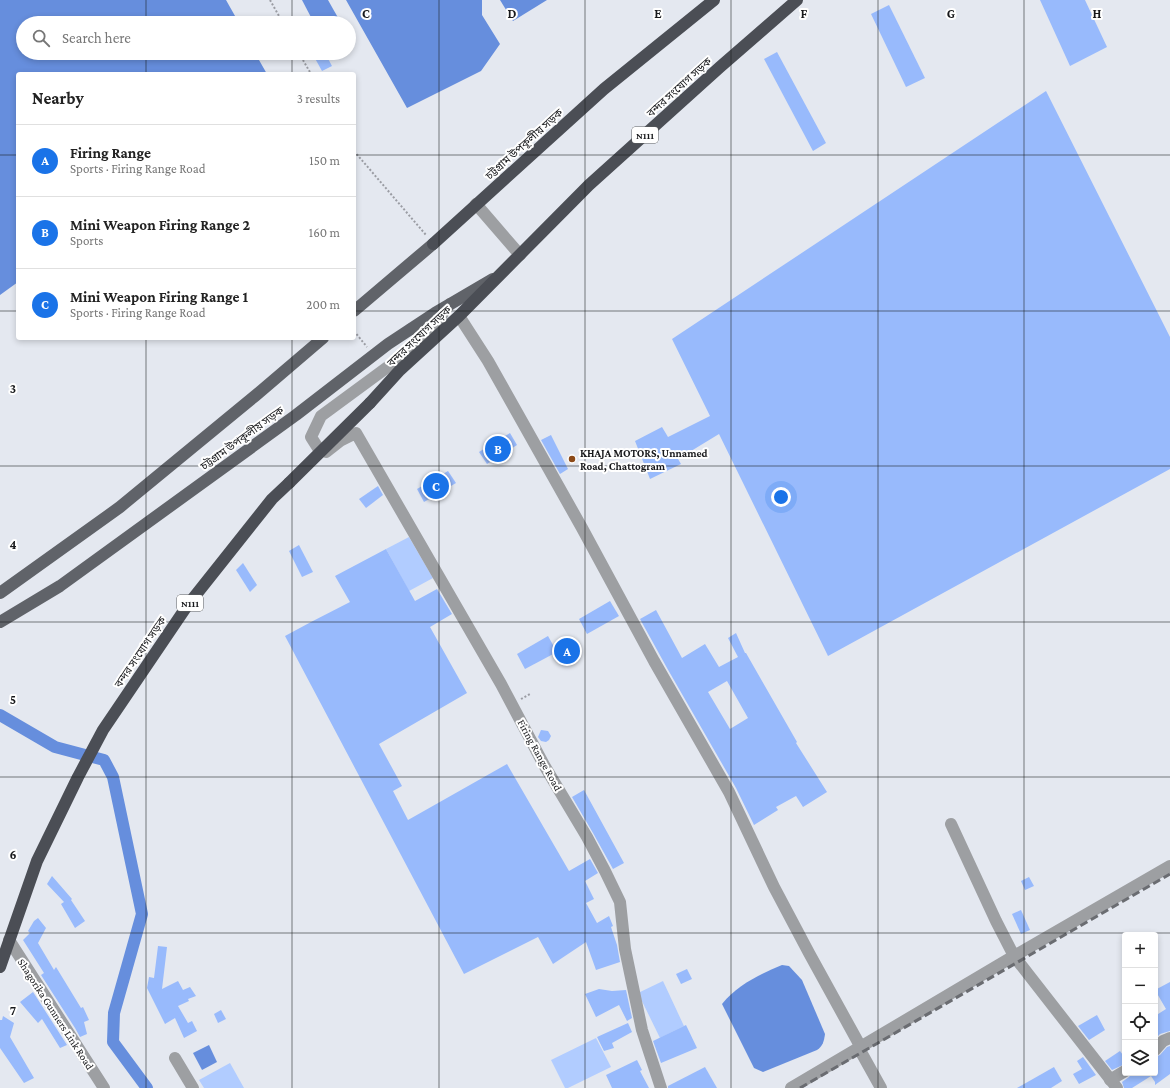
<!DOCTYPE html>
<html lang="en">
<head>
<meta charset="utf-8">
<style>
	:root { --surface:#fff; --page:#f2f2f2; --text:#222; --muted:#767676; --line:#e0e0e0; --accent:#1a73e8 }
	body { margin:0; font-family:"Crimson Pro","Noto Sans Bengali",serif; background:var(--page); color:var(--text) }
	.controls { position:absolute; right:12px; bottom:12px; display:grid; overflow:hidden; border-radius:4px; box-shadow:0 2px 6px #0003 }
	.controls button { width:36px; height:36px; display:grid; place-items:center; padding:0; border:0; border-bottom:1px solid var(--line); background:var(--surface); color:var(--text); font:20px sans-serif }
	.you { position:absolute; left:781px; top:497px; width:14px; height:14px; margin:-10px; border:3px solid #fff; border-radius:50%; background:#1a73e8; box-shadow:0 0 0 6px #1a73e833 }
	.badge { display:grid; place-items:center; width:26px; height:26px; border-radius:50%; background:var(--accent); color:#fff; font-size:13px; font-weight:700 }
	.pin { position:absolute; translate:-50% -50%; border:2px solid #fff; box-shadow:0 1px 4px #0006 }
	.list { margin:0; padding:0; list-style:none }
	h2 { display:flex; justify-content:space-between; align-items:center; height:52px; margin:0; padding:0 16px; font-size:17px }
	h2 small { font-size:13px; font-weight:400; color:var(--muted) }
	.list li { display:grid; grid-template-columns:26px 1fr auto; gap:12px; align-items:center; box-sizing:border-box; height:72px; padding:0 16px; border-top:1px solid var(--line) }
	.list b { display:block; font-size:15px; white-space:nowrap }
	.list p { margin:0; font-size:13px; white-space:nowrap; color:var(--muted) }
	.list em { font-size:13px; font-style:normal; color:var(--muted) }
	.icon { flex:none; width:22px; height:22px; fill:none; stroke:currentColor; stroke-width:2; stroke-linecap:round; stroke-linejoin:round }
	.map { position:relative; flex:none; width:1170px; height:1088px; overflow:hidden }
	.search { position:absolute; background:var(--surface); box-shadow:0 2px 6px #0003; left:16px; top:16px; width:340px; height:44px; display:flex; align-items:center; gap:10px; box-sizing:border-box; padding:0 14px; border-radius:22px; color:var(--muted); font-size:15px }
	.panel { position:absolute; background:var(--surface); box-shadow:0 2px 6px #0003; left:16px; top:72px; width:340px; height:268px; border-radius:4px }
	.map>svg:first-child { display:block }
	.green { fill:#b1ccff }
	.water { fill:#668edd }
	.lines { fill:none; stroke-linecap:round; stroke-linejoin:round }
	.canal { stroke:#668edd; stroke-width:12 }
	.building { fill:#98bafc; fill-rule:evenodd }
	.path { stroke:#9a9ca3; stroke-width:2; stroke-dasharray:2 2; stroke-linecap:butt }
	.minor { stroke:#9d9fa2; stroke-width:12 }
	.major { stroke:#606369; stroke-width:12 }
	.highway { stroke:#4b4e55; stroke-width:12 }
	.rail { stroke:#6a6c71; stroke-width:3; stroke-dasharray:8 4; stroke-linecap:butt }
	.highway-bridge { stroke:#4b4e55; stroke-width:12 }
	.grid { fill:none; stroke:#18191c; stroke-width:1; stroke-opacity:0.55 }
	.poi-dot { fill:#8c4a18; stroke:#fff; stroke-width:1.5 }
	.labels { text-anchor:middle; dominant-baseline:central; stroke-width:4; stroke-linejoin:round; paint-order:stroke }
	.shield { fill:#fff; stroke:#5d5e60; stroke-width:1 }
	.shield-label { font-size:10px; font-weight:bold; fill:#18191c }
	.street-label { font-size:11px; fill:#18191c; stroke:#fff }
	.poi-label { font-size:11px; font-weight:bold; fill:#18191c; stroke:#fff; text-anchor:start }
	.grid-label { font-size:13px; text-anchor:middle; font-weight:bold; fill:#18191c; stroke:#fff; stroke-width:4; stroke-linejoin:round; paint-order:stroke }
</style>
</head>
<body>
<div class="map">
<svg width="1170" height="1088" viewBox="0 0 1170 1088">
	<rect width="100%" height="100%" fill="#e4e8f0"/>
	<!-- green -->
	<g class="green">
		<path d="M409 537 433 578 409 591 386 549Z"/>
		<path d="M663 981 684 1026 660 1038 638 993Z"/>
		<path d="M596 1038 611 1067 568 1088H565L551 1060Z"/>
		<path d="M230 1063 244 1088H204L199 1080Z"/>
	</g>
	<!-- water -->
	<g class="water">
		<path d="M0 0H226L239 23H23V53H255L267 74H18V282L0 295Z"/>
		<path d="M302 0H328L341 23H314Z"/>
		<path d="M346 0H482V15L500 44 481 71 407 108Z"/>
		<path d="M500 0H547L513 21Z"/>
		<path d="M782 965 789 966 802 980 825 1034C824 1041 823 1046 817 1050L763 1072 754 1068 722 1004C737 985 760 974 782 965Z"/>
		<path d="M209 1045 217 1062 202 1070 193 1053Z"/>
	</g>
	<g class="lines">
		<!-- canal -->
		<path class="canal" d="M0 715 55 747 104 760 113 777 142 914 114 1013 113 1042 147 1088"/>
	</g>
	<!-- building -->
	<g class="building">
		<path d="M1040 0H1085L1107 47 1070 66Z"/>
		<path d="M889 5 925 78 906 87 871 14Z"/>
		<path d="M777 52 826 143 813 151 764 59Z"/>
		<path d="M312 53H325L332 66 322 71Z"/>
		<path d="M1046 91 1170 337V469L828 656 719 434 678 459 681 464 650 479 635 441 662 427 668 437 710 416 672 339Z"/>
		<path d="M510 433 517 445 487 464 479 452Z"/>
		<path d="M551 435 568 469 560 474 541 440Z"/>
		<path d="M448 471 456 483 424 502 417 489Z"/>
		<path d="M378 486 383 495 366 508 359 499Z"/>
		<path d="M299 545 313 572 302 577 289 551Z"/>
		<path d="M386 549 415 601 437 589 452 614 430 627 467 693 379 744 402 786 393 791 408 820 507 764 569 871 590 859 598 873 585 881 594 899 586 903 597 923 609 916 613 926 611 927 617 945 620 962 596 970 586 942 553 964 538 937 464 974 285 636 311 622 350 602 335 576Z"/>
		<path d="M243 563 257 585 250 592 236 570Z"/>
		<path d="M610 601 619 616 587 634 579 619Z"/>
		<path d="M656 610 682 658 705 644 719 667 738 657 728 638 736 633 745 653H746L797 742 796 743 827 792 803 807 796 796 776 807 778 810 754 825 736 788 667 668 640 619ZM727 681 748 718 730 729 708 692Z"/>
		<path d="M548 636 557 652 525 669 517 654Z"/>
		<path d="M541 730 548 731 551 736 549 740 546 742 541 741 538 737Z"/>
		<path d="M584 790 624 863 613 869 593 833 572 797Z"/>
		<path d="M52 876 72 899 71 900 85 921 75 928 61 904 64 902 47 884Z"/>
		<path d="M1029 877 1034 886 1025 890 1021 881Z"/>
		<path d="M1021 910 1030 930 1021 934 1012 914Z"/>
		<path d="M38 918 46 928 38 943 54 970 56 967 81 1008 83 1007 89 1020 84 1022 87 1034 80 1037 75 1028 41 975 44 973 23 940 30 933 28 931 34 921Z"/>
		<path d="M158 946 167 947 162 989 178 981 183 990 190 987 196 996 188 999 189 1001 178 1006 188 1023 192 1021 197 1031 184 1038 175 1018 165 1024 147 988 149 977 154 978Z"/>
		<path d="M687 969 692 979 681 984 676 974Z"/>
		<path d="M1170 982V1031L1160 1034 1155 1039V1016L1166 1009 1155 990Z"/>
		<path d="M599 989 612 991 626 990 632 1018 627 1021 619 1005 596 1017 585 994Z"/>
		<path d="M33 992 35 995 67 1045 60 1048 42 1019 38 1023 20 1002Z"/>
		<path d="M221 1010 226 1019 218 1023 214 1014Z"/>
		<path d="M1097 1015 1105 1030 1089 1040 1078 1026Z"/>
		<path d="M3 1016 14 1023 10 1037 34 1078 24 1083 0 1048V1020H2Z"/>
		<path d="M628 1023 632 1032 612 1043 614 1048 604 1051 597 1037Z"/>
		<path d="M686 1025 697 1048 661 1063 653 1041Z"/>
		<path d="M1170 1046V1074L1155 1085V1082L1151 1076 1132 1088H1124L1122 1082 1129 1077 1132 1073H1155V1057L1160 1055 1167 1047Z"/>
		<path d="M1120 1051 1125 1058V1064L1112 1070 1105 1061Z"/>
		<path d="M1083 1057 1096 1075 1079 1084 1073 1074 1082 1069 1077 1061Z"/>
		<path d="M637 1060 642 1070 640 1071 649 1088H612L606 1075Z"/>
		<path d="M705 1067 717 1088H668V1086Z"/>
		<path d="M1054 1067 1062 1081 1051 1088H1017Z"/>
	</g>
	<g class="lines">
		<!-- path -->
		<g class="path">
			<path d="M270 0 283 23"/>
			<path d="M299 53 311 74"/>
			<path d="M354 151 426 235"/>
			<path d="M354 331 367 347"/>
			<path d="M521 699 530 694"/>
		</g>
		<!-- minor -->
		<g class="minor">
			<path d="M476 204 520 255"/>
			<path d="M459 316 488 361 582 528 654 661 729 792 774 887 809 953 858 1042 861 1052 881 1088"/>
			<path d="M411 329 423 328 427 335 408 352 321 416 311 437 318 448 326 452 340 441 356 433 501 684 544 765 587 837 605 871 620 902 625 949 642 1030 661 1088"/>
			<path d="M427 335 450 304"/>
			<path d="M951 824 996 921 1014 956 1117 1088"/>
			<path d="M9 940 104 1088"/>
			<path d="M1155 1050 1163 1041 1170 1038"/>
			<path d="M175 1058 193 1088"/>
			<path d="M1110 1080 1125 1071"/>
			<path d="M791 1088 1014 956 1170 866"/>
		</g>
		<!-- major -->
		<g class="major">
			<path d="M354 311 433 244"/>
			<path d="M0 593 120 507 255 396 323 338"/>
			<path d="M0 622 60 586 296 415 388 344 435 313 493 279"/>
		</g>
		<!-- highway -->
		<g class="highway">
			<path d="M433 244 604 89 714 0"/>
			<path d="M370 403 400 370 459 316 589 185 720 67 797 0"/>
			<path d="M0 967 37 861 78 777 103 730 187 606 272 499 289 483"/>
		</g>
		<!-- rail -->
		<path class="rail" d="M800 1088 1170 874"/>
		<!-- highway-bridge -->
		<path class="highway-bridge" d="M289 483 370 403"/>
	</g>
	<!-- grid -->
	<path class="grid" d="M146 0V23M292 0V23M439 0V1088M585 0V1088M731 0V1088M878 0V1088M1024 0V1088M146 53V74M292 53V74M0 155H18M354 155H1170M0 311H18M354 311H1170M146 338V1088M292 338V1088M0 466H1170M0 622H1170M0 777H1170M0 933H1170"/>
	<!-- markers -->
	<circle class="poi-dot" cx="572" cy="459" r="4"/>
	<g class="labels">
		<!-- shield labels -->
		<g class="shield">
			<rect x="632" y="127" width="26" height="16" rx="3"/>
			<rect x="177" y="595" width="26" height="16" rx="3"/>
		</g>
		<g class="shield-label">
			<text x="645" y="135">N111</text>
			<text x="190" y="603">N111</text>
		</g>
		<!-- street labels -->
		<g class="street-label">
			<text transform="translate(679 87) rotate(-42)">বন্দর সংযোগ সড়ক</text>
			<text transform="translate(524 144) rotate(-42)">চট্টগ্রাম উপকূলীয় সড়ক</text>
			<text transform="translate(419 336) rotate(-43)">বন্দর সংযোগ সড়ক</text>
			<text transform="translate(242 438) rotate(-36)">চট্টগ্রাম উপকূলীয় সড়ক</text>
			<text transform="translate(140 652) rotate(-56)">বন্দর সংযোগ সড়ক</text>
			<text transform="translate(540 755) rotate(61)">Firing Range Road</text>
			<text transform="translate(56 1014) rotate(57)">Shagorika Gunners Link Road</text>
		</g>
		<!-- poi labels -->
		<g class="poi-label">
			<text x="580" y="453">KHAJA MOTORS, Unnamed<tspan x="580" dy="13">Road, Chattogram</tspan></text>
		</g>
	</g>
	<g class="grid-label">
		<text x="366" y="18">C</text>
		<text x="512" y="18">D</text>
		<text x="658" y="18">E</text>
		<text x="804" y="18">F</text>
		<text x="951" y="18">G</text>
		<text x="1097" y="18">H</text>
		<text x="13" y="393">3</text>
		<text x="13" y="549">4</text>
		<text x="13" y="704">5</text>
		<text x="13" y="859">6</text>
		<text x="13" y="1015">7</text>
	</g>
</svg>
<div class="controls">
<button>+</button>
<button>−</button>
<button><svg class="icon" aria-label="locate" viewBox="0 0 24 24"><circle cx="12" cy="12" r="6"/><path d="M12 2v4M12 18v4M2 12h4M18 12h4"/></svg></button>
<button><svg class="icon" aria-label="layers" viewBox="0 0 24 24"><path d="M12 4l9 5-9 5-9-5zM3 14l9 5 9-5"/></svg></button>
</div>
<div class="you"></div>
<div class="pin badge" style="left:567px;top:651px">A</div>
<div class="pin badge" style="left:498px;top:449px">B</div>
<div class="pin badge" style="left:436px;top:486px">C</div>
<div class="search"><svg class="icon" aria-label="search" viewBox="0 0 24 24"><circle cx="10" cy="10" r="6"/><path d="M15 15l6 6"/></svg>Search here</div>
<section class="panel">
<h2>Nearby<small>3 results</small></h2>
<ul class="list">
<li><span class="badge">A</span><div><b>Firing Range</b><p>Sports · Firing Range Road</p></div><em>150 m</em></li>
<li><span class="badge">B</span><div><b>Mini Weapon Firing Range 2</b><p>Sports</p></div><em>160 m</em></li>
<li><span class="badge">C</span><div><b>Mini Weapon Firing Range 1</b><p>Sports · Firing Range Road</p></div><em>200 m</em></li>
</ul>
</section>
</div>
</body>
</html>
